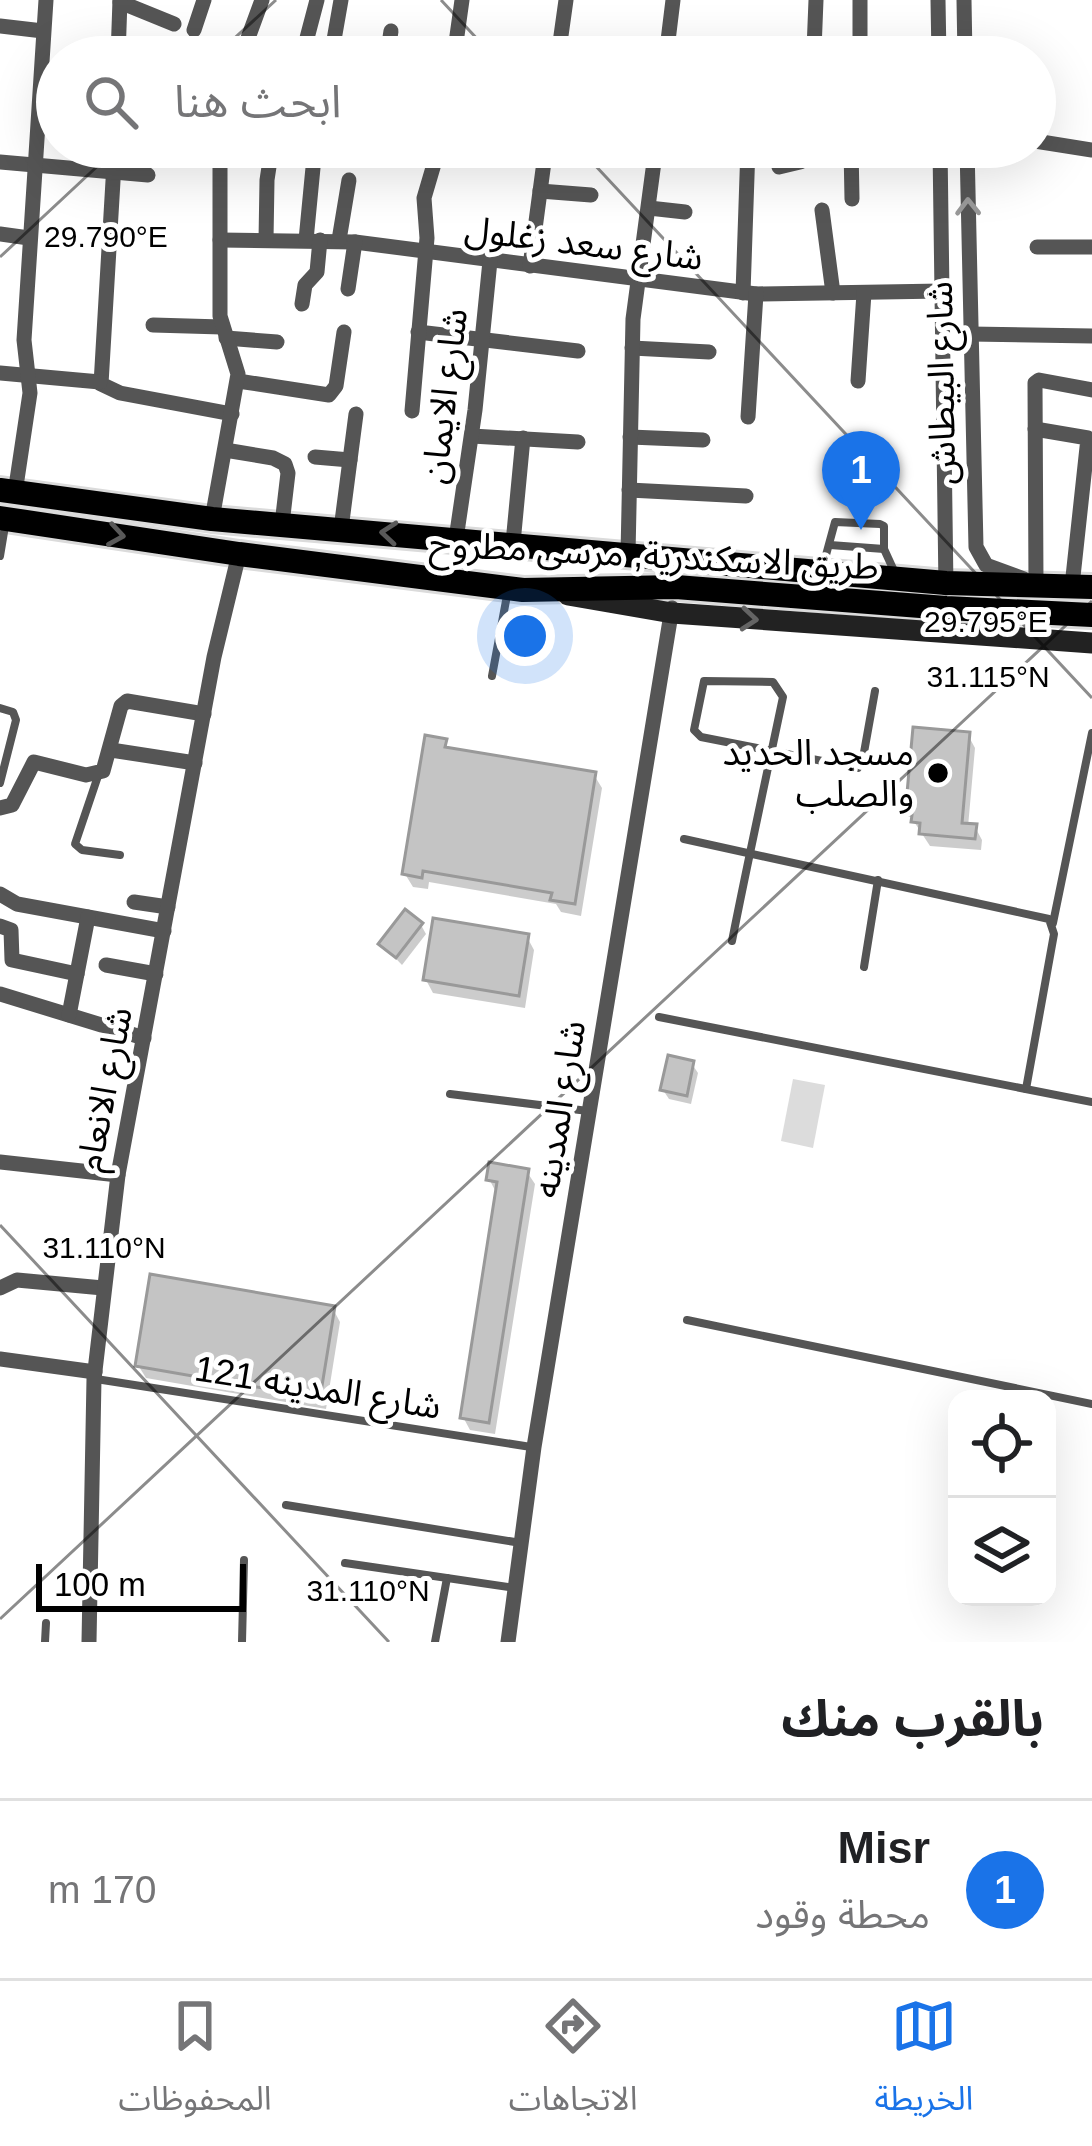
<!DOCTYPE html>
<html lang="ar">
<head>
<meta charset="utf-8">
<style>
	:root { --surface:#fff; --page:#f2f2f2; --text:#202124; --muted:#757577; --line:#e0e0e0; --accent:#1a73e8 }
	body { margin:0; font-family:Arial,"Noto Sans Arabic",sans-serif; background:var(--page); color:var(--text); direction:rtl }
	.controls { position:absolute; right:36px; bottom:36px; display:grid; overflow:hidden; border-radius:24px; box-shadow:0 12px 48px #0002 }
	.controls button { width:108px; height:108px; display:grid; place-items:center; padding:0; border:0; border-bottom:3px solid var(--line); background:var(--surface); color:var(--text); font:60px sans-serif }
	.scale { position:absolute; left:36px; bottom:30px; width:210px; box-sizing:border-box; padding-left:12px; border:6px solid #000; border-top:0; font-size:33px; line-height:42px; white-space:nowrap; color:#000; -webkit-text-stroke:9px #fff; paint-order:stroke }
	.you { position:absolute; left:525px; top:636px; width:42px; height:42px; margin:-30px; border:9px solid #fff; border-radius:50%; background:#1a73e8; box-shadow:0 0 0 18px #1a73e833 }
	.badge { display:grid; place-items:center; width:78px; height:78px; border-radius:50%; background:var(--accent); color:#fff; font-size:39px; font-weight:700 }
	.pin { position:absolute; translate:-50% -99px; filter:drop-shadow(0 3px 6px #0008) }
	.pin::after { content:''; position:absolute; top:63px; width:42px; height:36px; background:inherit; clip-path:polygon(0 0,100% 0,50% 100%) }
	.list { margin:0; padding:0; list-style:none }
	h2 { display:flex; justify-content:space-between; align-items:center; height:156px; margin:0; padding:0 48px; font-size:51px }
	h2 small { font-size:39px; font-weight:400; color:var(--muted) }
	.list li { display:grid; grid-template-columns:78px 1fr auto; gap:36px; align-items:center; box-sizing:border-box; height:180px; padding:0 48px; border-top:3px solid var(--line) }
	.list b { display:block; font-size:45px; white-space:nowrap }
	.list p { margin:0; font-size:39px; white-space:nowrap; color:var(--muted) }
	.list em { font-size:39px; font-style:normal; color:var(--muted) }
	.icon { flex:none; width:66px; height:66px; fill:none; stroke:currentColor; stroke-width:2; stroke-linecap:round; stroke-linejoin:round }
	.map { position:relative; flex:none; width:1092px; height:1642px; overflow:hidden; direction:ltr }
	.search { position:absolute; background:var(--surface); box-shadow:0 12px 48px #0002; left:36px; right:36px; top:36px; height:132px; display:flex; align-items:center; gap:30px; box-sizing:border-box; padding:0 42px; border-radius:66px; color:var(--muted); font-size:45px }
	.sheet { height:336px; background:var(--surface) }
	nav { display:flex; justify-content:space-around; align-items:center; box-sizing:border-box; height:168px; border-top:3px solid var(--line); background:var(--surface); font-size:33px; color:var(--muted) }
	nav a { display:grid; justify-items:center; gap:6px }
	nav .on { color:var(--accent) }
	.map>svg:first-child { display:block }
	.green { fill:#dcdcdc }
	.shadow { fill:#0003 }
	.building { fill:#c4c4c4; stroke:#999; stroke-width:3 }
	.lines { fill:none; stroke-linecap:round; stroke-linejoin:round }
	.primary-casing { stroke:#dbdbdb; stroke-width:30 }
	.service { stroke:#555; stroke-width:8 }
	.minor { stroke:#555; stroke-width:15 }
	.secondary { stroke:#222; stroke-width:21 }
	.primary { stroke:#000; stroke-width:24 }
	.oneway { stroke:#999 }
	.oneway2 { stroke:#595959 }
	.oneway3 { stroke:#646464 }
	.ticks { fill:none; stroke:#000; stroke-width:3; stroke-opacity:0.45 }
	.poi-dot { fill:#000; stroke:#fff; stroke-width:4.5 }
	.labels { text-anchor:middle; dominant-baseline:central; stroke-width:10; stroke-linejoin:round; paint-order:stroke }
	.street-label { font-size:36px; fill:#000; stroke:#fff }
	.poi-label { font-size:36px; fill:#000; stroke:#fff; text-anchor:end }
	.ticks-label { font-size:30px; text-anchor:middle; fill:#000; stroke:#fff; stroke-width:10; stroke-linejoin:round; paint-order:stroke }
</style>
</head>
<body>
<div class="map">
<svg width="1092" height="1642" viewBox="0 0 1092 1642">
	<rect width="100%" height="100%" fill="#fff"/>
	<!-- green -->
	<path class="green" d="M793 1079 825 1085 813 1148 781 1141Z"/>
	<!-- shadow -->
	<g class="shadow">
		<path d="M968 735 975 748 968 827H975L982 840 981 850 930 846 909 814Z"/>
		<path d="M445 742 450 751 594 775 602 788 581 916 561 912 556 904 429 882 428 889 413 887 405 874Z"/>
		<path d="M421 925 426 934 402 965 382 944Z"/>
		<path d="M527 937 534 950 525 1008 433 993 426 980Z"/>
		<path d="M692 1064 698 1073 691 1104 669 1099 663 1090Z"/>
		<path d="M527 1172 535 1184 495 1434 470 1430 463 1417 496 1192 489 1179Z"/>
		<path d="M333 1309 340 1322 326 1409 146 1378 138 1365Z"/>
	</g>
	<!-- building -->
	<g class="building">
		<path d="M913 727 970 732 962 823 977 824 975 839 919 834 920 823 911 822 912 815H905Z"/>
		<path d="M425 735 447 739 445 747 596 772 575 904 550 900 552 893 423 871 422 878 402 874Z"/>
		<path d="M405 909 423 923 396 958 378 944Z"/>
		<path d="M433 918 529 934 519 996 423 980Z"/>
		<path d="M668 1055 694 1061 687 1096 660 1090Z"/>
		<path d="M489 1162 529 1169 489 1423 460 1418 497 1182 486 1180Z"/>
		<path d="M150 1274 335 1306 320 1398 135 1366Z"/>
	</g>
	<g class="lines">
		<!-- primary casing -->
		<g class="primary-casing">
			<g id="primary">
				<path d="M0 490 212 519 946 583 1092 587"/>
				<path d="M0 518 239 554 523 590 676 587 946 608 1092 615"/>
			</g>
		</g>
		<!-- service -->
		<g class="service">
			<path d="M830 545 884 549"/>
			<path d="M0 556 5 526"/>
			<path d="M818 564 826 555 835 522 880 524 884 526V549L895 573"/>
			<path d="M492 676 508 590"/>
			<path d="M0 708 13 712 16 720 0 783"/>
			<path d="M98 776 75 844 82 850 120 855"/>
			<path d="M684 839 1049 919 1054 934 1026 1089"/>
			<path d="M1053 923 1092 733"/>
			<path d="M732 941C748 860 766 778 783 697L773 682 704 681 694 730 701 737 858 768 863 758 875 691"/>
			<path d="M864 967 878 880"/>
			<path d="M659 1017 1092 1102"/>
			<path d="M450 1094 588 1111"/>
			<path d="M687 1320 1092 1404"/>
			<path d="M96 1379 531 1447"/>
			<path d="M286 1505 521 1543"/>
			<path d="M345 1563 515 1588"/>
			<path d="M45 1642 46 1623"/>
			<path d="M242 1642 244 1560"/>
			<path d="M435 1642 447 1578"/>
		</g>
		<!-- minor -->
		<g class="minor">
			<path d="M860 0V57"/>
			<path d="M938 0 939 57"/>
			<path d="M964 0 965 57"/>
			<path d="M120 2 174 24"/>
			<path d="M0 26 43 31"/>
			<path d="M194 30 204 0"/>
			<path d="M767 52 805 54 814 50 816 0"/>
			<path d="M118 57 120 0"/>
			<path d="M241 57 262 0"/>
			<path d="M302 57 317 0"/>
			<path d="M331 57 341 0"/>
			<path d="M387 57 391 31"/>
			<path d="M454 57 462 0"/>
			<path d="M558 57 566 0"/>
			<path d="M666 57 673 0"/>
			<path d="M1038 77 1035 141 1092 150"/>
			<path d="M115 147 101 384 120 393 232 414"/>
			<path d="M851 147 852 199"/>
			<path d="M940 147 946 588"/>
			<path d="M967 147 976 547 986 565 1024 579"/>
			<path d="M0 162 148 175"/>
			<path d="M779 167 800 162 801 147"/>
			<path d="M540 191 591 195"/>
			<path d="M649 208 685 212"/>
			<path d="M822 210 833 293"/>
			<path d="M0 234 29 238"/>
			<path d="M220 240 355 242 756 294 942 291"/>
			<path d="M266 240 267 180 272 147"/>
			<path d="M306 240 315 147"/>
			<path d="M339 240 349 180"/>
			<path d="M1037 247H1092"/>
			<path d="M530 266 546 147"/>
			<path d="M348 289 355 242"/>
			<path d="M743 293 748 147"/>
			<path d="M302 304 305 285 317 272 320 240"/>
			<path d="M153 325 222 327"/>
			<path d="M418 332 578 351"/>
			<path d="M970 334 1092 336"/>
			<path d="M226 338 277 342"/>
			<path d="M632 348 709 352"/>
			<path d="M0 373 100 382"/>
			<path d="M238 381 329 395 336 386 344 332"/>
			<path d="M858 381 864 293"/>
			<path d="M412 411 427 238 424 198 439 147"/>
			<path d="M748 417 756 294"/>
			<path d="M1035 429 1088 438 1072 586"/>
			<path d="M472 436 578 442"/>
			<path d="M630 437 703 440"/>
			<path d="M225 450 273 458 285 464 288 473 282 524"/>
			<path d="M315 457 350 460"/>
			<path d="M629 490 746 496"/>
			<path d="M15 493 30 393 24 340 46 0"/>
			<path d="M212 519 238 374 220 316V147"/>
			<path d="M341 529 356 414"/>
			<path d="M456 539 475 410 490 261"/>
			<path d="M513 543 523 438"/>
			<path d="M628 554 633 319 656 147"/>
			<path d="M1036 585 1035 383 1039 380 1092 390"/>
			<path d="M111 750 195 763"/>
			<path d="M0 808 12 805 34 762 86 775 103 771 121 706 127 701 204 714"/>
			<path d="M0 894 17 904 164 931"/>
			<path d="M134 902 168 907"/>
			<path d="M0 926 11 930 12 960 77 974"/>
			<path d="M106 965 156 974"/>
			<path d="M0 994 144 1038"/>
			<path d="M69 1015 88 917"/>
			<path d="M0 1162 118 1175"/>
			<path d="M0 1288 17 1280 103 1288"/>
			<path d="M0 1359 95 1372"/>
			<path d="M89 1642 94 1379 118 1175 214 657 239 554"/>
			<path d="M508 1642 534 1447 672 608"/>
		</g>
		<!-- secondary -->
		<path class="secondary" d="M568 595 672 613 1092 643"/>
		<!-- primary -->
		<use href="#primary" class="primary"/>
	</g>
	<!-- one-way arrows -->
	<defs><path id="oneway-chevron" d="M-2-3.5L2.5 0L-2 3.5" fill="none" stroke-width="1.6" stroke-linecap="round" stroke-linejoin="round" transform="scale(3)"/></defs>
	<use class="oneway" href="#oneway-chevron" transform="translate(968 207) rotate(-91)"/>
	<g class="oneway2">
		<use href="#oneway-chevron" transform="translate(389 533) rotate(-175)"/>
		<use href="#oneway-chevron" transform="translate(116 535) rotate(9)"/>
	</g>
	<use class="oneway3" href="#oneway-chevron" transform="translate(749 619) rotate(5)"/>
	<!-- ticks -->
	<path class="ticks" d="M441 0 494 57M214 57 276 0M578 147 1092 698M0 257 118 147M0 1225 389 1642M0 1619 1092 601"/>
	<!-- markers -->
	<circle class="poi-dot" cx="938" cy="773" r="12"/>
	<g class="labels">
		<!-- street labels -->
		<g class="street-label">
			<text transform="translate(584 243) rotate(7)">شارع سعد زغلول</text>
			<text transform="translate(941 383) rotate(-91)">شارع البيطاش</text>
			<text transform="translate(444 396) rotate(-83)">شارع الايمان</text>
			<text transform="translate(654 555) rotate(3)">طريق الاسكندرية, مرسى مطروح</text>
			<text transform="translate(104 1089) rotate(-79)">شارع الانعام</text>
			<text transform="translate(559 1109) rotate(-81)">شارع المدينه</text>
			<text transform="translate(318 1387) rotate(9)">شارع المدينه 121</text>
		</g>
		<!-- poi labels -->
		<g class="poi-label">
			<text x="914" y="752">مسجد الحديد<tspan x="914" dy="41">والصلب</tspan></text>
		</g>
	</g>
	<g class="ticks-label">
		<text x="106" y="247">29.790°E</text>
		<text x="986" y="632">29.795°E</text>
		<text x="988" y="687">31.115°N</text>
		<text x="104" y="1258">31.110°N</text>
		<text x="368" y="1601">31.110°N</text>
	</g>
</svg>
<div class="controls">
<button><svg class="icon" aria-label="locate" viewBox="0 0 24 24"><circle cx="12" cy="12" r="6"/><path d="M12 2v4M12 18v4M2 12h4M18 12h4"/></svg></button>
<button><svg class="icon" aria-label="layers" viewBox="0 0 24 24"><path d="M12 4l9 5-9 5-9-5zM3 14l9 5 9-5"/></svg></button>
</div>
<div class="scale">100 m</div>
<div class="you"></div>
<div class="pin badge" style="left:861px;top:530px">1</div>
<div class="search"><svg class="icon" aria-label="search" viewBox="0 0 24 24"><circle cx="10" cy="10" r="6"/><path d="M15 15l6 6"/></svg>ابحث هنا</div>
</div>
<section class="sheet">
<h2>بالقرب منك<small></small></h2>
<ul class="list">
<li><span class="badge">1</span><div><b>Misr</b><p>محطة وقود</p></div><em>170 m</em></li>
</ul>
</section>
<nav>
<a class="on"><svg class="icon" aria-label="map" viewBox="0 0 24 24"><path d="M3 6l6-2 6 2 6-2v14l-6 2-6-2-6 2zM9 4v14M15 6v14"/></svg>الخريطة</a>
<a><svg class="icon" aria-label="directions" viewBox="0 0 24 24"><path d="M12 3l9 9-9 9-9-9zM9 14v-3h6M13 9l2 2-2 2"/></svg>الاتجاهات</a>
<a><svg class="icon" aria-label="saved" viewBox="0 0 24 24"><path d="M7 4h10v16l-5-4-5 4z"/></svg>المحفوظات</a>
</nav>
</body>
</html>
